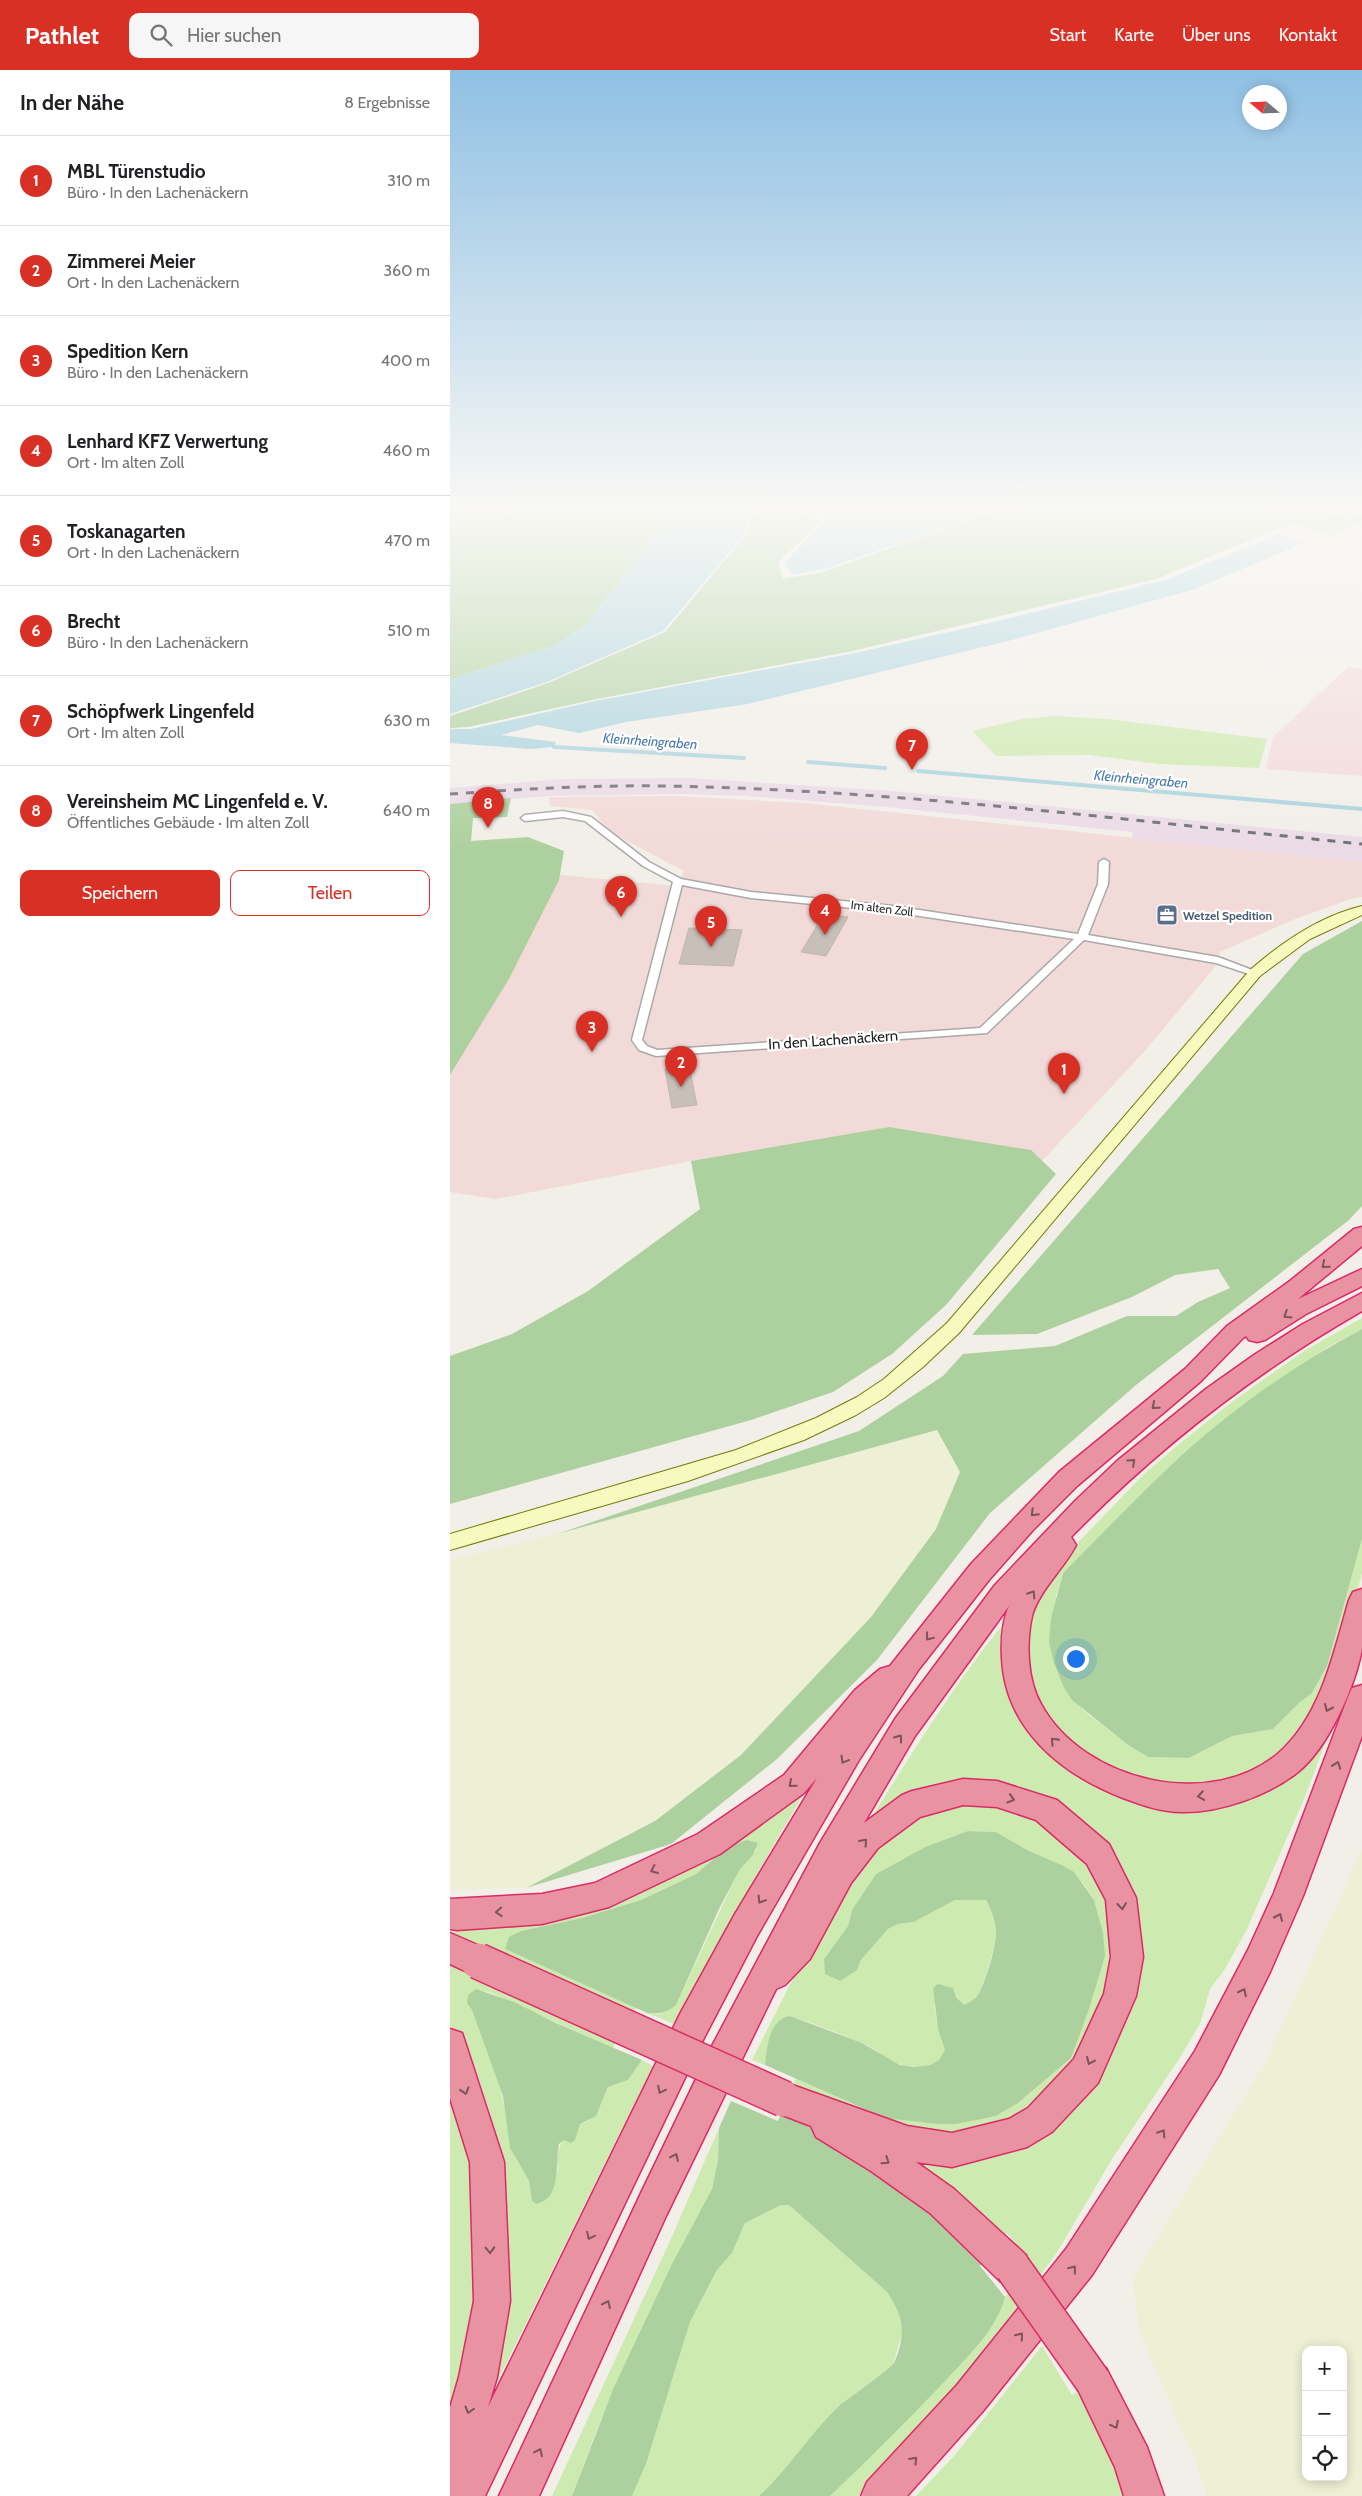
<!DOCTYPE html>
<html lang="de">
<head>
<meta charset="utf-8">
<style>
	:root { --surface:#fff; --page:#f6f6f6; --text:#202124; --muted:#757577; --line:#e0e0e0; --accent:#d93025 }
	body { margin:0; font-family:Cabin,sans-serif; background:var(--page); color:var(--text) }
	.controls { position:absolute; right:15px; bottom:15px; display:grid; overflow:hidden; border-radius:10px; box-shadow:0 2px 12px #0003 }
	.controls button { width:45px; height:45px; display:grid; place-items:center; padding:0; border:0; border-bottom:1px solid var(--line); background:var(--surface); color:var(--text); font:25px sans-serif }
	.compass { position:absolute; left:792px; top:15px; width:45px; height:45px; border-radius:50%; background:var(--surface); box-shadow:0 2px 12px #0003; rotate:289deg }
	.you { position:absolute; left:625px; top:1588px; width:18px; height:18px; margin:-12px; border:4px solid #fff; border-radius:50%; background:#1a73e8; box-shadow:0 0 0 8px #1a73e833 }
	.badge { display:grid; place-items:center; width:32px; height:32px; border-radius:50%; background:var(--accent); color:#fff; font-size:16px; font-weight:700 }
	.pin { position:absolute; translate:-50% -41px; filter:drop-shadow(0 1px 2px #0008) }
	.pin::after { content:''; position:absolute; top:26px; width:18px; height:15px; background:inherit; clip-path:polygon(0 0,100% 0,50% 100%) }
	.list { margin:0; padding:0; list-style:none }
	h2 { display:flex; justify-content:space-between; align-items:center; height:65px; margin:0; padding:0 20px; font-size:21px }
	h2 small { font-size:16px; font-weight:400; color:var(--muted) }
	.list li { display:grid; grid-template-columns:32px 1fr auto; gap:15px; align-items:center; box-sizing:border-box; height:90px; padding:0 20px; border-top:1px solid var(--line) }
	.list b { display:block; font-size:19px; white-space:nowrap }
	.list p { margin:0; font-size:16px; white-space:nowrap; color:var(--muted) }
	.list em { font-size:16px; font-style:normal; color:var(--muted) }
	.actions { display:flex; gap:10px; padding:15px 20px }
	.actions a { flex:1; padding:11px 0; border:1px solid var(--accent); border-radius:10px; text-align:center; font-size:18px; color:var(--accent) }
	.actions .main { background:var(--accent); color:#fff }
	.icon { flex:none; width:28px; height:28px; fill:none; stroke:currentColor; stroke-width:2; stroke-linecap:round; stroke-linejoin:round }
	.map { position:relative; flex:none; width:912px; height:2426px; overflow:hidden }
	header { display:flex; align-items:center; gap:30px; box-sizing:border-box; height:70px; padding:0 25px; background:var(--accent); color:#fff }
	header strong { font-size:24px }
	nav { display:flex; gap:28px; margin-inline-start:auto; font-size:18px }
	.search { width:350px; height:45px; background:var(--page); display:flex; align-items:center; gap:12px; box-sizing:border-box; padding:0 18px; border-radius:10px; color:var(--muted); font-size:19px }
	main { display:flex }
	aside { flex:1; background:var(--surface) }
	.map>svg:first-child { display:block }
	.commercial { fill:#f2dad9 }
	.industrial { fill:#ebdbe8 }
	.farmland { fill:#eef0d5; fill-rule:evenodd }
	.grass { fill:#cdebb0 }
	.forest { fill:#add19e }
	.wetland { fill:#c6e0d4 }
	.water { fill:#aad3df }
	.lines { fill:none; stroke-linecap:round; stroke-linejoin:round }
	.stream { stroke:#aad3df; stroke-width:4 }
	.building { fill:#c7bfb8; stroke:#c4b6ab }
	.street-casing { stroke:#a9a9a9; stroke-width:3 }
	.secondary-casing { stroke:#707d05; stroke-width:2 }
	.highway-casing { stroke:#dc2a67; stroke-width:3 }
	.street { fill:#fff; fill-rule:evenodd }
	.secondary { fill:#f7fabf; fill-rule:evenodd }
	.highway { fill:#e892a2; fill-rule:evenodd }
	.rail { stroke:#707070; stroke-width:3; stroke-dasharray:8 8; stroke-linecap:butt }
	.highway-bridge-casing { stroke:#dc2a67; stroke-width:38; stroke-linecap:butt }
	.highway-bridge { stroke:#e892a2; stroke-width:35 }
	.oneway { stroke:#7b545c }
	.labels { text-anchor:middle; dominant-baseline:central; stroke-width:4.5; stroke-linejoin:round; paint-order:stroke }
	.far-street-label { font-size:12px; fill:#222; stroke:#fff }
	.far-service-label { font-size:12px; font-weight:bold; fill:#4e5e75; stroke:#fff; text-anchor:start }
	.far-water-label { font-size:14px; font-style:italic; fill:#4a7aab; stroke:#fff }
	.street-label { font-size:15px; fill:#222; stroke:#fff }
</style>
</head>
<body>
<header>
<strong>Pathlet</strong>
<div class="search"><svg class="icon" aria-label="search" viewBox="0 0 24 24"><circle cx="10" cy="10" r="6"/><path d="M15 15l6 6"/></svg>Hier suchen</div>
<nav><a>Start</a><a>Karte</a><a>Über uns</a><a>Kontakt</a></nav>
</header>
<main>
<aside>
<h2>In der Nähe<small>8 Ergebnisse</small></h2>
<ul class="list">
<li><span class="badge">1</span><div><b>MBL Türenstudio</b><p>Büro · In den Lachenäckern</p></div><em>310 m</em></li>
<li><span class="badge">2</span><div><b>Zimmerei Meier</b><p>Ort · In den Lachenäckern</p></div><em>360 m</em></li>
<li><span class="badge">3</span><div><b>Spedition Kern</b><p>Büro · In den Lachenäckern</p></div><em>400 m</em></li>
<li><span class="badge">4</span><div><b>Lenhard KFZ Verwertung</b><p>Ort · Im alten Zoll</p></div><em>460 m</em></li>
<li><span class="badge">5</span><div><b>Toskanagarten</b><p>Ort · In den Lachenäckern</p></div><em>470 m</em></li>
<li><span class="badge">6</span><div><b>Brecht</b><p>Büro · In den Lachenäckern</p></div><em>510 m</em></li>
<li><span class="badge">7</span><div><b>Schöpfwerk Lingenfeld</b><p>Ort · Im alten Zoll</p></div><em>630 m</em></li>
<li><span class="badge">8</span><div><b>Vereinsheim MC Lingenfeld e. V.</b><p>Öffentliches Gebäude · Im alten Zoll</p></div><em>640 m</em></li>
</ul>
<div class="actions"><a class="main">Speichern</a><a>Teilen</a></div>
</aside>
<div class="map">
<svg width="912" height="2426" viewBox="0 0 912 2426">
	<rect width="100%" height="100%" fill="#f2efe9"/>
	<!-- commercial -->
	<g class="commercial">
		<path d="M898 597 912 599V706L816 699 823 667Z"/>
		<path d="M225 726 355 733 912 792V827L900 829 840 851 770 882 765 897 693 983 592 1091 580 1080 439 1057 241 1091 46 1129 0 1122V1005L59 909 110 805 227 816 234 801 160 762 142 740 100 736 99 727Z"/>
	</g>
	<!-- industrial -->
	<path class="industrial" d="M239 708 443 721 912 767V792L682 768 683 762 436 737 295 726 236 724 98 726 0 734V718L113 709Z"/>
	<!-- farmland -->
	<g class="farmland">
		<path d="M487 1360 510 1402 486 1459 421 1547 291 1685 205 1751 76 1818 0 1820V1490L107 1464Z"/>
		<path d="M912 1779V2426H757L747 2395 689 2261 683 2208 816 1992ZM856 2280H893V2407H856Z"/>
	</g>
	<!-- grass -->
	<g class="grass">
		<path d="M605 646 658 649 817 669 809 698 709 694 639 685 546 686 522 661 572 649Z"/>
		<path d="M912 1248V1259L878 1277 795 1334 660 1456 613 1503 606 1526 599 1572 614 1618 633 1640 678 1675 698 1687 739 1688 782 1666 823 1659 849 1633 862 1623 877 1596 912 1469V1503L897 1558 872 1627 839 1678 799 1707 730 1718 656 1699 603 1658 580 1618 577 1546 617 1484 696 1402 734 1370 783 1331 854 1281Z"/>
		<path d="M559 1547 602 1685 780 1733 889 1636 855 1727 796 1861 775 1899 760 1919 750 1954 729 1989 662 2089 608 2181 567 2237 496 2329 408 2426H380L528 2276 545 2252 555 2227 584 2197 557 2163 551 2169 470 2095 471 2090 509 2092 655 1994 675 1955 683 1926 686 1847 575 1721 425 1745 426 1740C468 1674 509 1607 559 1547Z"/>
		<path d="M357 1718 304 1809 224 1954 197 1943 209 1944 226 1935 290 1798 307 1779 296 1770 275 1779 246 1804 191 1830 132 1848 71 1861 56 1879 186 1937 183 1945 0 1862 58 1857 96 1849Z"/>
		<path d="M538 1731 608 1757 657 1816 669 1881 640 1978 569 2049 487 2067 401 2043 343 2015 346 2009 435 2048 528 2049 546 2046 568 2033 621 1988 653 1862 644 1830 633 1813 612 1795 577 1780 546 1762 518 1761 475 1777 426 1804 402 1840 398 1856 374 1889 407 1900 411 1890 438 1859 448 1854 464 1852 505 1830H536C541 1840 546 1851 546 1863 546 1875 534 1916 527 1926 524 1930 519 1932 514 1935L506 1927 484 1935C486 1943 486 1950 488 1958 489 1965 496 1972 495 1980 492 1998 462 1999 449 1994 435 1989 426 1978 412 1973 388 1963 365 1954 340 1946L317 1980 315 1995 302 1990 374 1847 437 1760 496 1733Z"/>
		<path d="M0 1894 167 1970 163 1978 41 1923 34 1921 17 1927 49 2012 65 2087 79 2111 82 2131 108 2101C105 2079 111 2068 129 2055 132 2053 136 2052 139 2050 150 2041 153 2029 158 2017L178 2010 192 1990 203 1996 47 2312 42 2317 56 2203 57 2160 51 2096 39 2039 20 1989 0 1955Z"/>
		<path d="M0 2020 9 2043 25 2123V2251L0 2359Z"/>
		<path d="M269 2058 268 2090 262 2119 149 2354 122 2426H102L220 2171Z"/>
		<path d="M331 2135H339L437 2222 448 2238 452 2263 443 2295 389 2336 325 2412 309 2426H182L196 2394 240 2252 267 2200 282 2183 295 2153Z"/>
		<path d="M592 2276 622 2325 630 2319 683 2426H466L504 2386Z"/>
	</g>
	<!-- forest -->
	<g class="forest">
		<path d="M3 439H225L135 556 105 575 0 610V440Z"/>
		<path d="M306 439H353L351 443 370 452 329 491 332 509 373 502 550 439H861L912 449V451L879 466 842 453 706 509 398 582 147 629 18 657 0 658V646L98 613 215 562 295 466Z"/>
		<path d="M61 728 57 747 23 748 21 771 78 767 114 781 109 810 59 909 0 1005V734Z"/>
		<path d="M912 851V1136L899 1150 686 1315 540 1443 427 1590 327 1689 221 1774 76 1818 205 1751 291 1685 421 1547 486 1459 510 1402 487 1360 107 1464 409 1361 493 1306 513 1284 605 1276 677 1246H726L748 1232 780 1218 768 1199 725 1205 682 1227 587 1264 522 1265 853 884Z"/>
		<path d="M439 1057 581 1080 606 1104 496 1235 442 1284 383 1322 301 1350 0 1434V1286L62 1264 138 1221 250 1139 241 1091Z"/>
		<path d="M912 1259V1469L877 1596 862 1623 849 1633 823 1659 782 1666 739 1688 698 1687 678 1675 622 1630 614 1618 604 1593 599 1572 601 1548 613 1503C652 1464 691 1423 732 1385 786 1336 848 1293 912 1259Z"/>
		<path d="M518 1761 546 1762 577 1780 612 1795 624 1802 644 1830 653 1862 655 1886 639 1939 621 1988 568 2033 546 2046 506 2054H487L435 2048 315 1995C317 1977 319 1949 340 1946L412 1973 450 1995 464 1997 480 1995 489 1990 495 1980 488 1959 483 1918 488 1914 503 1918 506 1927 514 1935C519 1932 524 1930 527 1926 535 1915 546 1877 546 1863 546 1851 541 1840 536 1830H505L464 1852 448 1854 438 1859 411 1890 407 1900 390 1911 375 1904 374 1889 398 1856 402 1840 426 1804 475 1777Z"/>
		<path d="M296 1770 308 1773 303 1785 290 1799 269 1839 226 1935C216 1943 210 1944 197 1943L55 1879 59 1867 71 1861 132 1848 191 1830 246 1804 275 1779Z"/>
		<path d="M26 1919 64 1932 106 1953 192 1990 178 2010 158 2017 146 2046 130 2054 125 2070 121 2073 114 2070 109 2074C105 2093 112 2129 86 2134L82 2131 79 2111 60 2078 53 2026 22 1940 17 1933 18 1925Z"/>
		<path d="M281 2031 328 2051 331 2043 387 2071 536 2186 530 2196 555 2227C546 2261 519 2285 496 2310 458 2350 420 2388 380 2426H309C339 2399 360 2363 390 2335 398 2329 442 2297 444 2293 456 2266 454 2246 437 2222L339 2135H331L295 2153 282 2183 267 2200 240 2252 196 2394 182 2426H122L164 2317 222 2194 262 2119 268 2090 269 2058Z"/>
	</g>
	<!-- wetland -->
	<path class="wetland" d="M356 439H399L374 451 354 443Z"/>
	<!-- water -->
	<g class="water">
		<path d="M225 439H304L293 466 213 561 97 612 0 644V610L105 575 135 556Z"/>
		<path d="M399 439H547L375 499 342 505 335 492 374 451Z"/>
		<path d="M831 464 851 474 745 519 558 571 298 634 176 652 129 663 88 655 51 665 106 672 104 677 80 679 0 673V659H21L145 631 405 583 548 551 715 510Z"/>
	</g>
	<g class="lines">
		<!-- stream -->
		<g class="stream">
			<path d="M104 677 294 688"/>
			<path d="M358 692 435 698"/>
			<path d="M468 701 912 739"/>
		</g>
	</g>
	<!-- building -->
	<g class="building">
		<path d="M374 844 398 847 376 886 351 882Z"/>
		<path d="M239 858 292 860 283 896 229 894Z"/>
		<path d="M239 996 247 1035 222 1038 215 999Z"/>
	</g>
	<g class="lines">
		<!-- street casing -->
		<g class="street-casing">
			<path id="street" d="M113 741 141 747 199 792 231 809 301 822 443 836 628 864 648 814 649 792 654 789 659 792 658 814 638 865 768 887 810 903 805 906 766 893 634 870 537 963 206 986 189 980 182 970 223 812 193 796 135 751 113 747 75 751 71 748 75 745ZM232 815 301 828 443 842 624 869 530 958 207 980 197 976 192 970Z"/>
		</g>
		<!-- secondary casing -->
		<g class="secondary-casing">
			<g id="secondary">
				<path d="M885 439 912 441V447L887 441Z"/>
				<path d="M912 836V845L860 869 810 906 509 1263 473 1297 434 1328 406 1345 354 1370 238 1411 0 1480V1464L286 1380 366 1348 407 1327 434 1309 497 1253 800 900C832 872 870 846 912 836Z"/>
			</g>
		</g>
		<!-- highway casing -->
		<g class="highway-casing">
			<g id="highway">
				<path d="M912 1157V1176L848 1229 912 1199V1216L856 1244 815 1270 807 1272 799 1270 796 1266 793 1268 751 1311 627 1416 583 1460 539 1510 469 1599 409 1690 307 1866 254 1968 35 2426H0V2338L9 2307 24 2231 20 2092 0 2028V1959L12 1963 16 1975 54 2092 60 2231 47 2307 38 2337 230 1944 285 1844 367 1708 354 1723 270 1784 159 1837 92 1854 7 1860 0 1859V1829L92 1824 145 1813 248 1764 334 1705 405 1620 430 1599 440 1596 521 1494 609 1402 735 1299 777 1256 840 1211 904 1159Z"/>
				<path d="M912 1223V1241C804 1303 708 1378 621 1467L626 1475C615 1497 588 1522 582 1546 576 1573 577 1609 591 1634 633 1712 764 1743 832 1680 872 1642 884 1581 899 1530L903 1522 912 1519C912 1538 912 1561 912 1579 905 1617 878 1678 848 1702 818 1726 769 1743 731 1742 711 1742 692 1735 673 1728 611 1704 555 1659 552 1588 551 1571 552 1552 559 1536L465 1666 414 1753 452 1725 462 1721 513 1709 547 1711 607 1730 659 1774 686 1828 693 1887 686 1926 648 2013 602 2062 577 2077 502 2097 466 2092 504 2119 576 2185 581 2198 576 2211 563 2216 550 2211 480 2143 421 2101 366 2067 361 2056 322 2041 317 2029 322 2017 334 2012 457 2056 502 2063 559 2049 578 2038 624 1989 654 1924 661 1887 656 1830 637 1794 586 1750 547 1737 513 1735 470 1747 428 1778 401 1813 360 1889 335 1915 326 1919 216 2146 89 2426H49L192 2121 262 1976 370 1773 445 1649 545 1515 625 1431 667 1391 756 1319 804 1285 853 1254Z"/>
				<path d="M912 1615V1666L853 1826 820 1902 769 2005 642 2205 533 2341 457 2426H411L417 2412 507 2315 616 2179 745 1981 798 1880 824 1823 898 1627 902 1618Z"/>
				<path d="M0 1863 39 1880 44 1891 39 1902 28 1907 0 1894Z"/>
				<path d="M643 2292 656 2298 697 2377 714 2426H674L665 2397 624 2311 630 2298Z"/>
			</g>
		</g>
		<!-- street -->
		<use href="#street" class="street"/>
		<!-- secondary -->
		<use href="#secondary" class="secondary"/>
		<!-- highway -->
		<use href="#highway" class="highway"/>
		<!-- rail -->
		<path class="rail" d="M0 724C72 719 144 715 216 716 449 720 681 751 912 774"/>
		<!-- highway-bridge casing -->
		<g class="highway-bridge-casing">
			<g id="highway-bridge">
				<path d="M28 1891 334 2029"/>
				<path d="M563 2198 643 2311"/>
			</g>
		</g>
		<!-- highway-bridge -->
		<use href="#highway-bridge" class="highway-bridge"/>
	</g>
	<!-- one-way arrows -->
	<defs><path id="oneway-chevron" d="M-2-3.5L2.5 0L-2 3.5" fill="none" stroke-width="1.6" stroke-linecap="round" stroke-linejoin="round" transform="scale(1.25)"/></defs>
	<g class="oneway">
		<use href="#oneway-chevron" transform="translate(875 1195) rotate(140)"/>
		<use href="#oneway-chevron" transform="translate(837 1245) rotate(148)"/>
		<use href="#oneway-chevron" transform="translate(705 1336) rotate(140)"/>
		<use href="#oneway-chevron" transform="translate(682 1392) rotate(-42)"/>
		<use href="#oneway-chevron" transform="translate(584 1443) rotate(135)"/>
		<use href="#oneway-chevron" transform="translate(582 1524) rotate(-57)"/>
		<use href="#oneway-chevron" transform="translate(479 1567) rotate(128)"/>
		<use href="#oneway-chevron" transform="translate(878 1638) rotate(114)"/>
		<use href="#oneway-chevron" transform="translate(449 1668) rotate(-54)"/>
		<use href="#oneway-chevron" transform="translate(604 1671) rotate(-134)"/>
		<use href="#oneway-chevron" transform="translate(394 1690) rotate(121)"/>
		<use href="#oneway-chevron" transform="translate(887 1695) rotate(-70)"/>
		<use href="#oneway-chevron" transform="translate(342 1714) rotate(139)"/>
		<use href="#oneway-chevron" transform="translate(751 1726) rotate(171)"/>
		<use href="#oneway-chevron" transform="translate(561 1729) rotate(17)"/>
		<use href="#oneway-chevron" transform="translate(414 1772) rotate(-49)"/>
		<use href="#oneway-chevron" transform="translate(204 1800) rotate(155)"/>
		<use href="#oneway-chevron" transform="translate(311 1830) rotate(121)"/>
		<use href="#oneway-chevron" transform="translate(672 1836) rotate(84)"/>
		<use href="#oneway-chevron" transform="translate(49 1842) rotate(176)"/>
		<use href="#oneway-chevron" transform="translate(829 1847) rotate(-66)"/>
		<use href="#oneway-chevron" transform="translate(793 1922) rotate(-63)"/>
		<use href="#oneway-chevron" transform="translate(640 1991) rotate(115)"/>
		<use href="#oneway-chevron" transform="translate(211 2020) rotate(116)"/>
		<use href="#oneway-chevron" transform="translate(15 2021) rotate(73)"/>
		<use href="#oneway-chevron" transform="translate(712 2063) rotate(-57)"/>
		<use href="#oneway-chevron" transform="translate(225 2087) rotate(-65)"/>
		<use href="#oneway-chevron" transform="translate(436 2091) rotate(34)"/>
		<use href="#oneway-chevron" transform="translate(140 2166) rotate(116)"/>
		<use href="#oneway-chevron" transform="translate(40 2180) rotate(88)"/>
		<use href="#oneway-chevron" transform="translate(623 2199) rotate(-52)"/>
		<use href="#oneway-chevron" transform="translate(157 2234) rotate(-65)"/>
		<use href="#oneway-chevron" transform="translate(570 2266) rotate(-51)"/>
		<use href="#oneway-chevron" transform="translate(19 2340) rotate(105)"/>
		<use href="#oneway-chevron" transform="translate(665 2355) rotate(63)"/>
		<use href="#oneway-chevron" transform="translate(89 2382) rotate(-65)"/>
		<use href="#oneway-chevron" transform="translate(464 2390) rotate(-48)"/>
	</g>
	<!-- sky -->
	<linearGradient id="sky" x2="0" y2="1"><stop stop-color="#8fc0e4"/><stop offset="0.56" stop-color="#f9f8f5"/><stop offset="1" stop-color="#f9f8f5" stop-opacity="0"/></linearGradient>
	<rect width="912" height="779" fill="url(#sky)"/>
	<!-- icons -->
	<defs>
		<g id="office-square" transform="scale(1.125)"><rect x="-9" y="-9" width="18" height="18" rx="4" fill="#5c6f8a" stroke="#fff"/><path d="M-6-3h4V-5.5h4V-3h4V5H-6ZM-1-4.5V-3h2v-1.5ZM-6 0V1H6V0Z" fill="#fff"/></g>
	</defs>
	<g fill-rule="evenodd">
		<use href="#office-square" x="717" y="845"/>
	</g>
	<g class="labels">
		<!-- far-street labels -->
		<g class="far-street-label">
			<text transform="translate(432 838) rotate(7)">Im alten Zoll</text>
		</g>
		<!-- far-service labels -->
		<g class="far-service-label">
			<text x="733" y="845">Wetzel Spedition</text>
		</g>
		<!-- far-water labels -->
		<g class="far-water-label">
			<text transform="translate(200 671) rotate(4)">Kleinrheingraben</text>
			<text transform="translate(691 709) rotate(5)">Kleinrheingraben</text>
		</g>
		<!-- street labels -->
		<g class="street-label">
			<text transform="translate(383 970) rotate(-4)">In den Lachenäckern</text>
		</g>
	</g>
</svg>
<div class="controls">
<button>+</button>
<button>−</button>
<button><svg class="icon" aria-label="locate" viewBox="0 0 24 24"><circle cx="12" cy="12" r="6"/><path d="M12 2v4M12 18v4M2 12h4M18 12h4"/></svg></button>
</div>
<svg class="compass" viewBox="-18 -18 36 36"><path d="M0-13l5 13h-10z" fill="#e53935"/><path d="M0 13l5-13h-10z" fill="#757577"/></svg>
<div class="you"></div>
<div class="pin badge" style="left:614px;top:1024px">1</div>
<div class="pin badge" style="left:231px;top:1017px">2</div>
<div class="pin badge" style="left:142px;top:982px">3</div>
<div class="pin badge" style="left:375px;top:865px">4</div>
<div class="pin badge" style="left:261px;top:877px">5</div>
<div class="pin badge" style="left:171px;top:847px">6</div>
<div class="pin badge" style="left:462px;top:700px">7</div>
<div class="pin badge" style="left:38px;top:758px">8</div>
</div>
</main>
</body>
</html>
